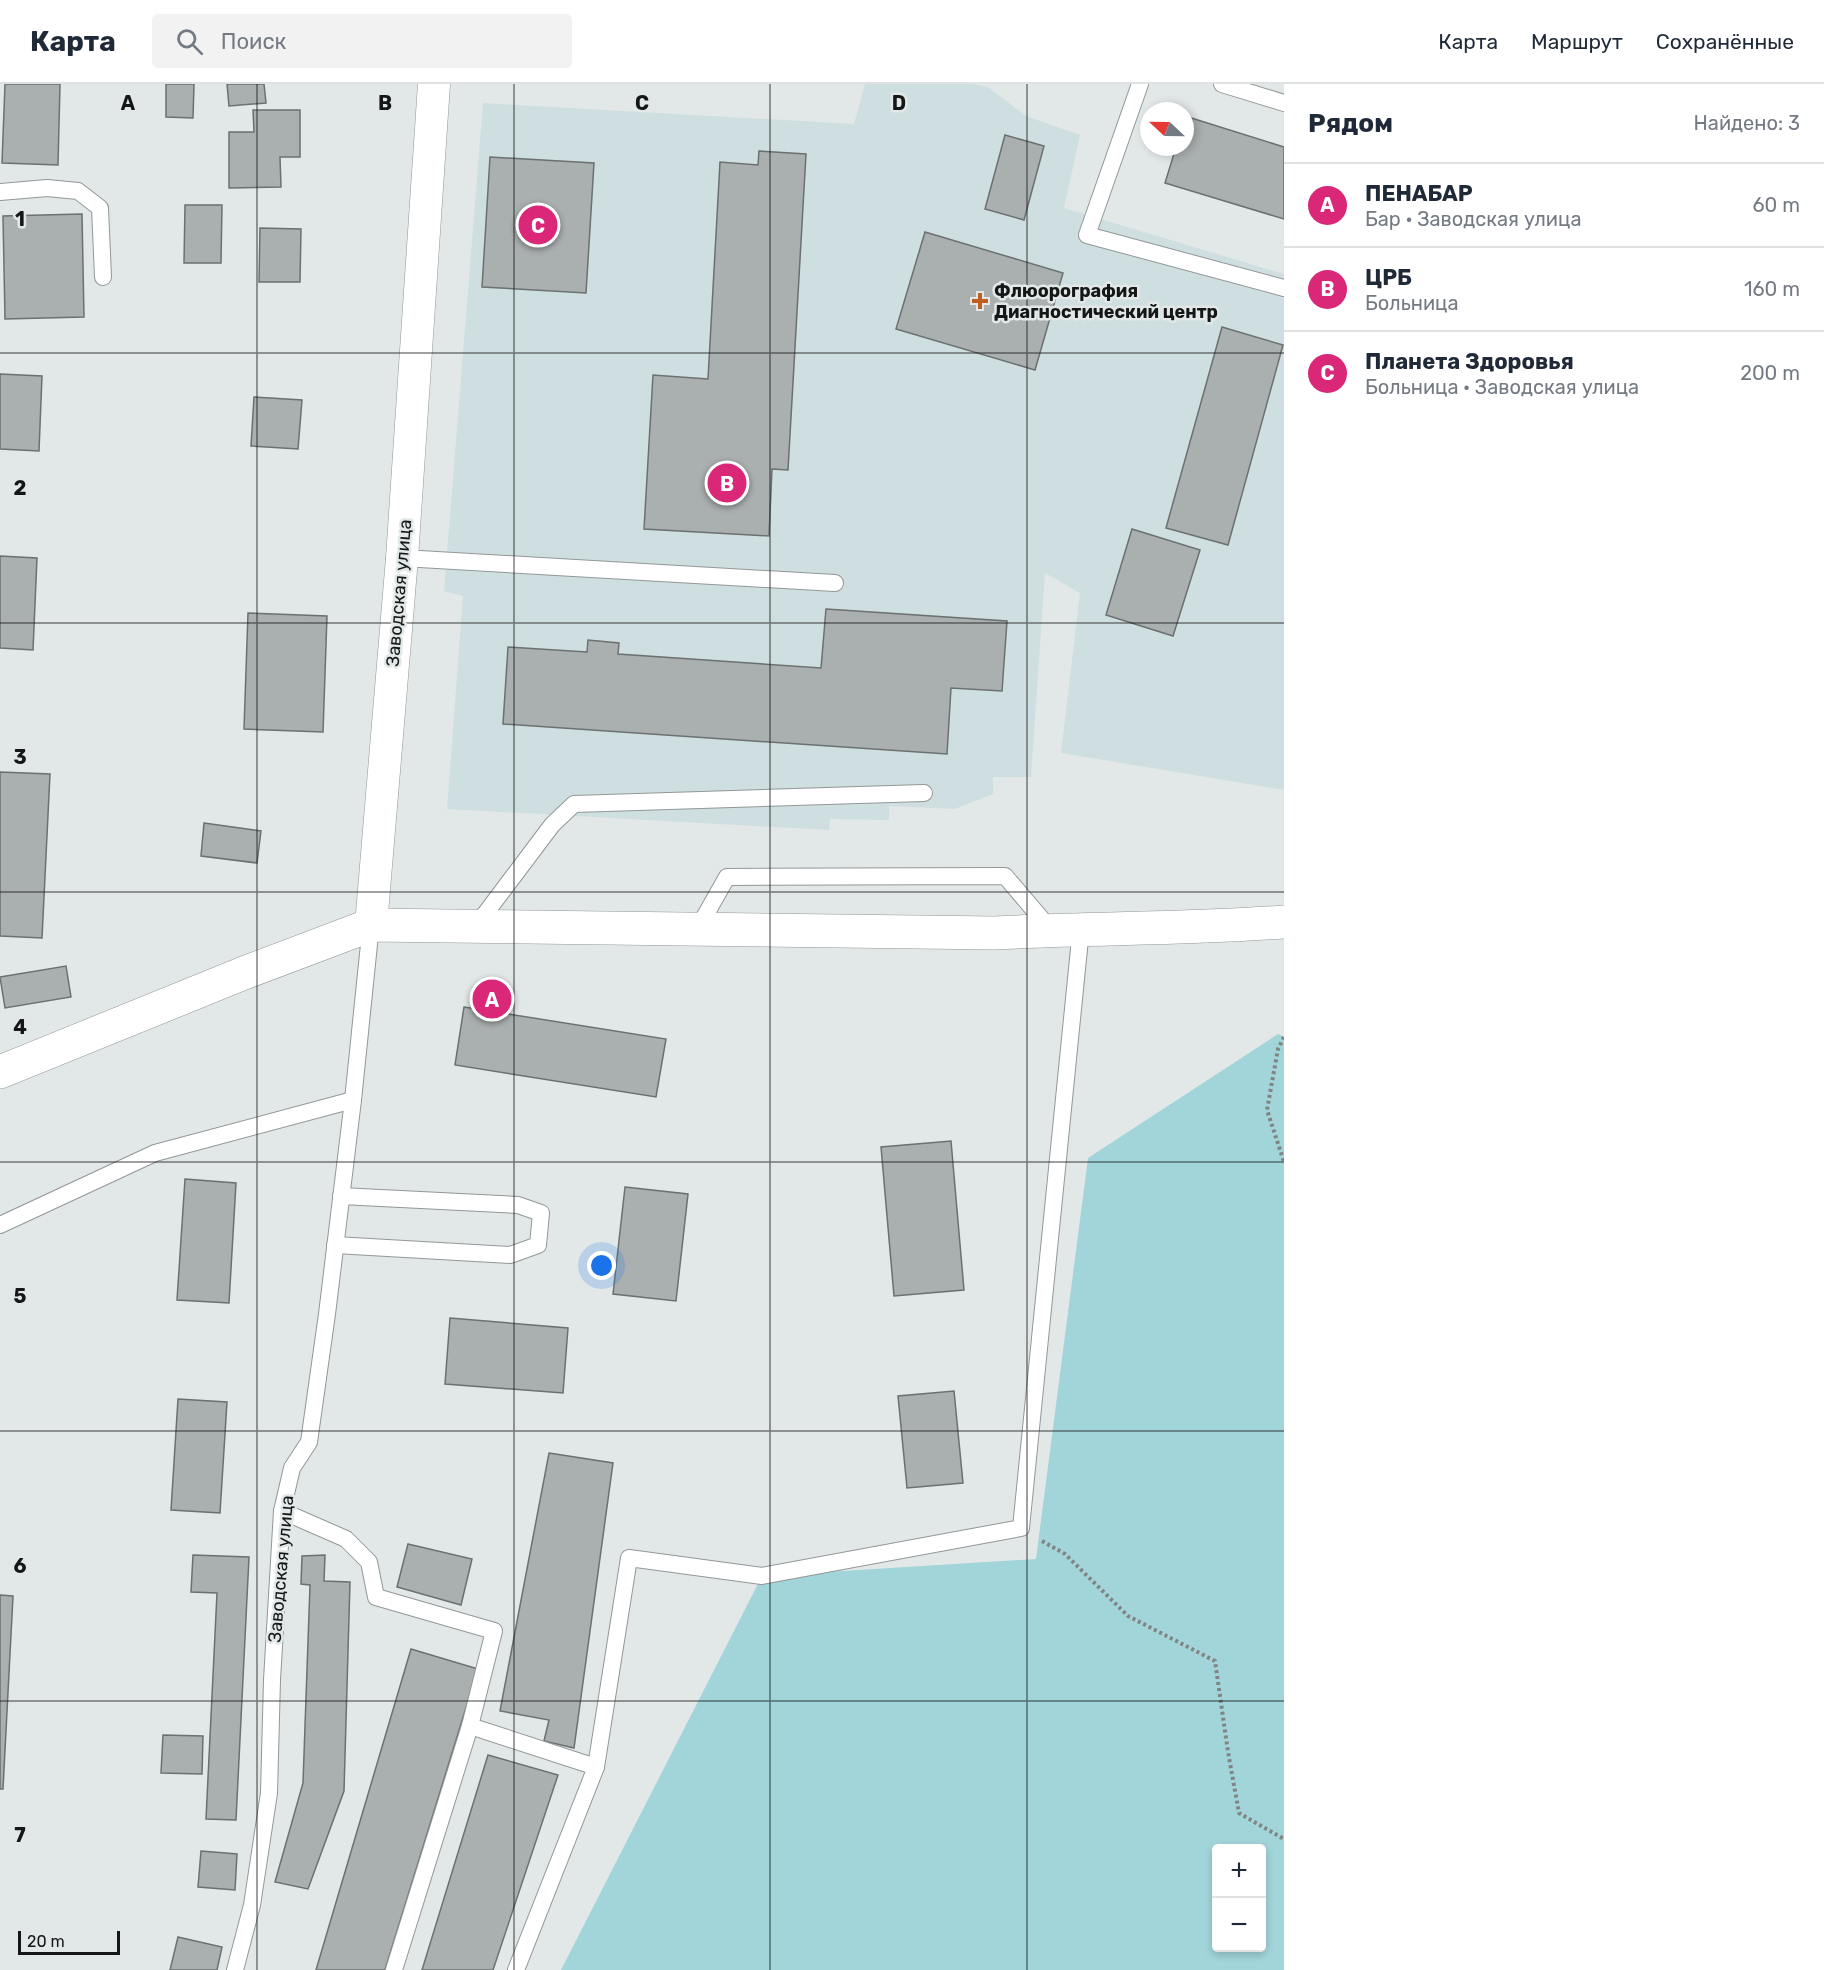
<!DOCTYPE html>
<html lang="ru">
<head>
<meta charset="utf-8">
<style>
	:root { --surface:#fff; --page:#f2f2f3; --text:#1f2937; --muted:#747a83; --line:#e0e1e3; --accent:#db2777 }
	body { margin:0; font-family:Rubik,sans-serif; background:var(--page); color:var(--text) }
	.controls { position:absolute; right:18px; bottom:18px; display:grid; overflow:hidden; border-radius:6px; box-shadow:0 3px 9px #0003 }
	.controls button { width:54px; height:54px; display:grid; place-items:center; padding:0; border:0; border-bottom:2px solid var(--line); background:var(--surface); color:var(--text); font:30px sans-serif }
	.compass { position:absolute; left:1140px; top:18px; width:54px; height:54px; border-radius:50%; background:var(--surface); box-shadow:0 3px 9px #0003; rotate:292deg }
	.scale { position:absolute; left:18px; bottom:15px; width:102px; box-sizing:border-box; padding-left:6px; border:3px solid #151717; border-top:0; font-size:16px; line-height:21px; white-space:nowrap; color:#151717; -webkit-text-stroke:4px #e2e8e8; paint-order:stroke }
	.you { position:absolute; left:602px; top:1182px; width:21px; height:21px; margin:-15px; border:4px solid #fff; border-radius:50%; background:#1a73e8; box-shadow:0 0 0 9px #1a73e833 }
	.badge { display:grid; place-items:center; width:39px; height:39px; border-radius:50%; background:var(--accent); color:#fff; font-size:20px; font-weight:700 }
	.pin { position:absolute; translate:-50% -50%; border:3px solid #fff; box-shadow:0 2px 6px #0006 }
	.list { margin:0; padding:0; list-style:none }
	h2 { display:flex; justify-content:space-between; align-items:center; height:78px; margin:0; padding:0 24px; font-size:26px }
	h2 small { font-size:20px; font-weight:400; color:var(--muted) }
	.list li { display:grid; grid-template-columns:39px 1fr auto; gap:18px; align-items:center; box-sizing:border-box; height:84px; padding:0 24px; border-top:2px solid var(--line) }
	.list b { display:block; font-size:22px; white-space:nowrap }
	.list p { margin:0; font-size:20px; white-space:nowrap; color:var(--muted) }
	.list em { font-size:20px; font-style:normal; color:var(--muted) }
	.icon { flex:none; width:33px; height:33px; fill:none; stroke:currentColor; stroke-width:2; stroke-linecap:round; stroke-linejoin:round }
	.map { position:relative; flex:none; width:1284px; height:1886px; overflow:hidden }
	header { display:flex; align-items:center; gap:36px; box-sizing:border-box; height:84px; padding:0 30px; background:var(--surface); border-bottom:2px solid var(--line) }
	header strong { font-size:28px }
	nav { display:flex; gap:33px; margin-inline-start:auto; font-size:21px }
	.search { width:420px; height:54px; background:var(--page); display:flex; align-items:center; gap:15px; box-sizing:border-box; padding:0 21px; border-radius:6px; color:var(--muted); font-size:22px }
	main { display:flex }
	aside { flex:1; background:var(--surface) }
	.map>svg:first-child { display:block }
	.built { fill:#cfdee0 }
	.green { fill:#a2d5da; fill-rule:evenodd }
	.building { fill:#aaafb0; stroke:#6b7070; stroke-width:1.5 }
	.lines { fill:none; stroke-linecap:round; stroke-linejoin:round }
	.lane-casing { stroke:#929797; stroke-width:18 }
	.street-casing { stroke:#929797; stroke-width:33 }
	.secondary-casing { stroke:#929797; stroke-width:34 }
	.path { stroke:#808484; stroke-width:4; stroke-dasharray:3 3; stroke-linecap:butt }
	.lane { stroke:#fff; stroke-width:16 }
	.street { stroke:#fff; stroke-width:32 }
	.secondary { stroke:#fff; stroke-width:33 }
	.grid { fill:none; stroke:#151717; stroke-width:1.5; stroke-opacity:0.55 }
	.poi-dot { fill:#c15f20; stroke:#e2e8e8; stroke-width:2 }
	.labels { text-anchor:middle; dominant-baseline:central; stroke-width:5; stroke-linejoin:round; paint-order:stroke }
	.poi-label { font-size:18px; font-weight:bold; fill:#151717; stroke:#e2e8e8; text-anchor:start }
	.street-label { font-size:18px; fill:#151717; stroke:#e2e8e8 }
	.grid-label { font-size:20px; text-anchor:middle; font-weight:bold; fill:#151717; stroke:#e2e8e8; stroke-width:5; stroke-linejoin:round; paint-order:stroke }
</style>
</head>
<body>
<header>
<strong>Карта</strong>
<div class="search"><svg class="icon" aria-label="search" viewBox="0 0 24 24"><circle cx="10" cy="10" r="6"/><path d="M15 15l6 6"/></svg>Поиск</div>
<nav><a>Карта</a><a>Маршрут</a><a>Сохранённые</a></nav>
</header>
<main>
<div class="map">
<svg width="1284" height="1886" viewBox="0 0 1284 1886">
	<rect width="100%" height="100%" fill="#e2e8e8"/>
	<!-- built -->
	<path class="built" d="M865 0H973L988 3 1026 32 1080 51 1064 124 1284 190V706L1061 669 1080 509 1045 489 1031 693H993V710L955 725 889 722V736L830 735 829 746 447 725 463 512 444 507 483 19 854 40Z"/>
	<!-- green -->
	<path class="green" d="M1278 950 1284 953V1886H561L762 1492 1036 1475 1088 1074ZM1216 1764H1262V1864H1216Z"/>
	<!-- building -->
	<g class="building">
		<path d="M5 0H60L58 81 2 79Z"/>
		<path d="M166 0H194L193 34 166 33Z"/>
		<path d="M227 0H264L266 19 229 22Z"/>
		<path d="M253 26H300V73H280L281 103 229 104V48H254Z"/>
		<path d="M1185 32 1284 63V135L1165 99 1176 63H1185Z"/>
		<path d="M1005 51 1044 62 1024 136 985 125Z"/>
		<path d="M759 67 806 70 788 386 772 385 769 452 644 445 653 291 708 295 720 78 758 81Z"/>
		<path d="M490 73 594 79 586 209 482 203Z"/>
		<path d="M185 121H222L221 179H184Z"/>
		<path d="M82 130 84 233 5 235 3 132Z"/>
		<path d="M260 144 301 145 300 198H259Z"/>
		<path d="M925 148 1063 189 1035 286 896 245Z"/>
		<path d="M1222 243 1283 261 1228 461 1166 444Z"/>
		<path d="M0 290 42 292 39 367 0 365Z"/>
		<path d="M254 313 302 316 298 365 251 362Z"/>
		<path d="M1132 445 1200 466 1173 552 1106 531Z"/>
		<path d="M0 472 37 474 33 566 0 564Z"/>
		<path d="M826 525 1007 537 1002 607 951 604 947 670 503 640 508 563 587 568 588 556 619 559 618 570 821 584Z"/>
		<path d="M248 529 327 532 323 648 244 645Z"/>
		<path d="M0 688 50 690 42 854 0 852Z"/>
		<path d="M204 739 261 747 257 779 201 772Z"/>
		<path d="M66 882 71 913 5 924 0 893Z"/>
		<path d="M464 923 666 955 656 1013 455 981Z"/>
		<path d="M951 1057 964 1206 894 1212 881 1063Z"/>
		<path d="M185 1095 236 1099 229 1219 177 1216Z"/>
		<path d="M625 1103 688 1110 676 1217 613 1210Z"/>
		<path d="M450 1234 568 1244 563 1309 445 1300Z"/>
		<path d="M954 1307 963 1399 907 1404 898 1312Z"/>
		<path d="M178 1315 227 1318 220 1429 171 1426Z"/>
		<path d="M549 1369 613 1379 574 1664 544 1657 549 1636 500 1627Z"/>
		<path d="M408 1460 472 1475 461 1521 397 1503Z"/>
		<path d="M193 1471 249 1473 236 1736 206 1735 217 1509 191 1508Z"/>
		<path d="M325 1471 324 1497 350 1498 344 1707 308 1805 275 1798 303 1699 310 1501 301 1500 302 1472Z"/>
		<path d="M0 1511 13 1512 3 1705H0Z"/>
		<path d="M411 1565 478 1585 385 1886H316Z"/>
		<path d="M163 1651 203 1652 202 1690 161 1689Z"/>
		<path d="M488 1671 558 1691 493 1886H422Z"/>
		<path d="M201 1767 237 1770 235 1806 198 1803Z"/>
		<path d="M178 1853 222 1863 217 1886H170Z"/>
	</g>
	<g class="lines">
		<!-- lane casing -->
		<g class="lane-casing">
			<g id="lane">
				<path d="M1140 0 1087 151 1284 204"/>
				<path d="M1222 0 1284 19"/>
				<path d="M0 108 47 104 78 107 100 124 103 193"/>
				<path d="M402 474 835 499"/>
				<path d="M476 842 552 741 574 720 924 709"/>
				<path d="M697 846 727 793 1005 792 1051 846"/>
				<path d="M0 1141 155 1069 353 1016"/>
				<path d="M335 1161 510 1171 538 1161 541 1129 518 1121 341 1112"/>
				<path d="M282 1427 346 1455 369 1478 376 1513 494 1547 470 1642 596 1683"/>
				<path d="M235 1886 252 1821 269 1709 272 1596 282 1427 292 1384 309 1358 327 1230 353 1016 371 841"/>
				<path d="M394 1886 470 1642"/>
				<path d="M516 1886 596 1683 629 1474 762 1492 1021 1444 1081 845"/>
			</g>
		</g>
		<!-- street casing -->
		<g class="street-casing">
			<path id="street" d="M371 841 402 474 434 0"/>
		</g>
		<!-- secondary casing -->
		<g class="secondary-casing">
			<path id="secondary" d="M0 988 244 889 371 841 994 849C1091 844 1188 845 1284 838"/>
		</g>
		<!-- path -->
		<g class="path">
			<path d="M1284 953 1278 965 1267 1026 1284 1078"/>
			<path d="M1042 1457 1065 1470 1128 1532 1215 1577 1228 1668 1239 1729 1284 1755"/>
		</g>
		<!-- lane -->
		<use href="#lane" class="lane"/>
		<!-- street -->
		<use href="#street" class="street"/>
		<!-- secondary -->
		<use href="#secondary" class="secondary"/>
	</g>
	<!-- grid -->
	<path class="grid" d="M257 0V1886M514 0V1886M770 0V1886M1027 0V1886M0 269H1284M0 539H1284M0 808H1284M0 1078H1284M0 1347H1284M0 1617H1284"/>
	<!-- markers -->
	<path class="poi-dot" d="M977 208h6v6h6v6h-6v6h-6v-6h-6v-6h6z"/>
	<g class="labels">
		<!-- poi labels -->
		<g class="poi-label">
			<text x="994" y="207">Флюорография<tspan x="994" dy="21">Диагностический центр</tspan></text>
		</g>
		<!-- street labels -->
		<g class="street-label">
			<text transform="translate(399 509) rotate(-85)">Заводская улица</text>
			<text transform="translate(281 1485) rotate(-85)">Заводская улица</text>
		</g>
	</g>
	<g class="grid-label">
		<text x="128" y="26">A</text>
		<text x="385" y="26">B</text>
		<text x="642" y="26">C</text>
		<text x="899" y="26">D</text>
		<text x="20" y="142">1</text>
		<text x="20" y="411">2</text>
		<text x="20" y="680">3</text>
		<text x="20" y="950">4</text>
		<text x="20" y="1219">5</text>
		<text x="20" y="1489">6</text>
		<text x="20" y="1758">7</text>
	</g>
</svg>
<div class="controls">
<button>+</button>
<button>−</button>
</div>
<svg class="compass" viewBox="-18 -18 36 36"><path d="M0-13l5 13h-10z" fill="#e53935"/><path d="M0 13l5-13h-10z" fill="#747a83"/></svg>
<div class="scale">20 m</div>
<div class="you"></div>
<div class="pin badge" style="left:492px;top:915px">A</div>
<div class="pin badge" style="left:727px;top:399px">B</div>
<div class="pin badge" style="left:538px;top:141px">C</div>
</div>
<aside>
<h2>Рядом<small>Найдено: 3</small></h2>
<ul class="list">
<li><span class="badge">A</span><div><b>ПЕНАБАР</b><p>Бар · Заводская улица</p></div><em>60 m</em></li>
<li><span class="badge">B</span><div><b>ЦРБ</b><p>Больница</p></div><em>160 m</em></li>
<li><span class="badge">C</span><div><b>Планета Здоровья</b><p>Больница · Заводская улица</p></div><em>200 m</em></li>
</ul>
</aside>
</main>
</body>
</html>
